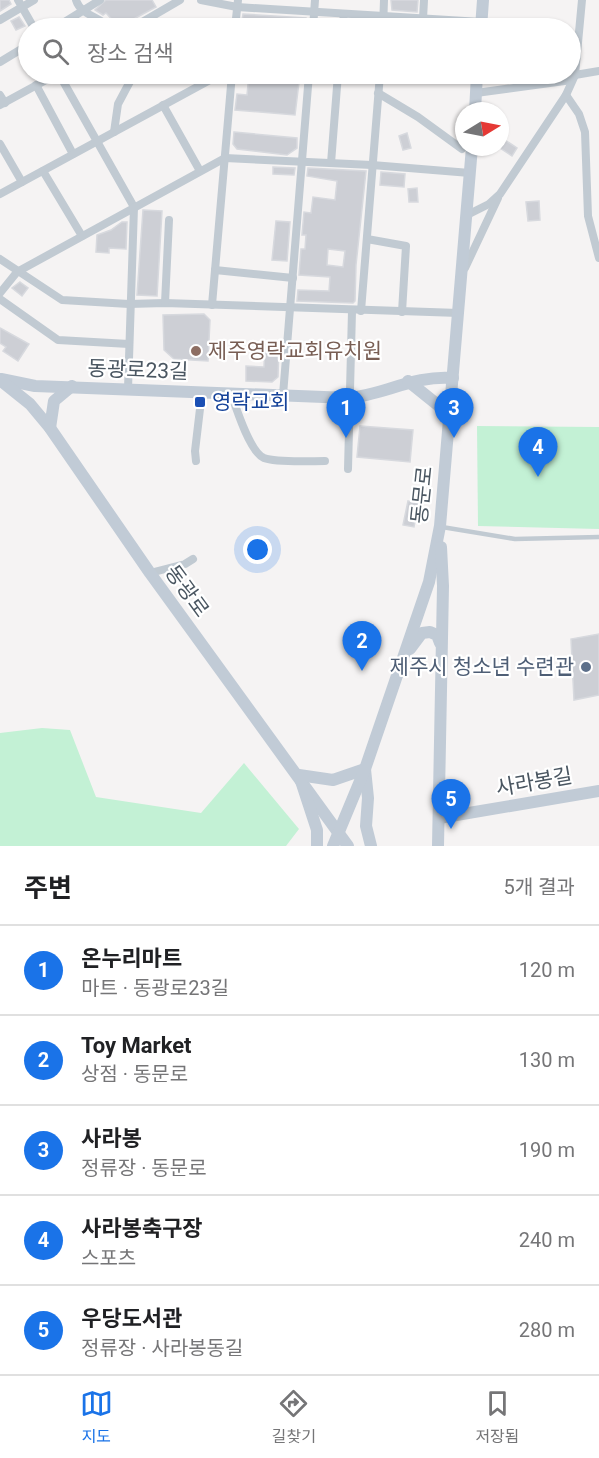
<!DOCTYPE html>
<html lang="ko">
<head>
<meta charset="utf-8">
<style>
	:root { --surface:#fff; --page:#f6f6f6; --text:#202124; --muted:#757577; --line:#e0e0e0; --accent:#1a73e8 }
	body { margin:0; font-family:Roboto,"Noto Sans KR",sans-serif; background:var(--page); color:var(--text) }
	.compass { position:absolute; left:455px; top:102px; width:54px; height:54px; border-radius:50%; background:var(--surface); box-shadow:0 2px 4px #0004; rotate:80deg }
	.you { position:absolute; left:258px; top:550px; width:21px; height:21px; margin:-15px; border:4px solid #fff; border-radius:50%; background:#1a73e8; box-shadow:0 0 0 9px #1a73e833 }
	.badge { display:grid; place-items:center; width:39px; height:39px; border-radius:50%; background:var(--accent); color:#fff; font-size:20px; font-weight:700 }
	.pin { position:absolute; translate:-50% -50px; filter:drop-shadow(0 2px 3px #0008) }
	.pin::after { content:''; position:absolute; top:32px; width:21px; height:18px; background:inherit; clip-path:polygon(0 0,100% 0,50% 100%) }
	.list { margin:0; padding:0; list-style:none }
	h2 { display:flex; justify-content:space-between; align-items:center; height:78px; margin:0; padding:0 24px; font-size:26px }
	h2 small { font-size:20px; font-weight:400; color:var(--muted) }
	.list li { display:grid; grid-template-columns:39px 1fr auto; gap:18px; align-items:center; box-sizing:border-box; height:90px; padding:0 24px; border-top:2px solid var(--line) }
	.list b { display:block; font-size:22px; white-space:nowrap }
	.list p { margin:0; font-size:20px; white-space:nowrap; color:var(--muted) }
	.list em { font-size:20px; font-style:normal; color:var(--muted) }
	.icon { flex:none; width:33px; height:33px; fill:none; stroke:currentColor; stroke-width:2; stroke-linecap:round; stroke-linejoin:round }
	.map { position:relative; flex:none; width:599px; height:846px; overflow:hidden }
	.search { position:absolute; background:var(--surface); box-shadow:0 2px 4px #0004; left:18px; right:18px; top:18px; height:66px; display:flex; align-items:center; gap:15px; box-sizing:border-box; padding:0 21px; border-radius:33px; color:var(--muted); font-size:22px }
	.sheet { height:528px; background:var(--surface) }
	nav { display:flex; justify-content:space-around; align-items:center; box-sizing:border-box; height:84px; border-top:2px solid var(--line); background:var(--surface); font-size:16px; color:var(--muted) }
	nav a { display:grid; justify-items:center; gap:3px }
	nav .on { color:var(--accent) }
	.map>svg:first-child { display:block }
	.green { fill:#c3f1d5 }
	.building { fill:#cdcfd5; stroke:#d7d9de; stroke-width:1.5; fill-rule:evenodd }
	.lines { fill:none; stroke-linecap:round; stroke-linejoin:round }
	.lane { stroke:#c1cad2; stroke-width:4.5 }
	.street { stroke:#c1cad2; stroke-width:8 }
	.secondary { stroke:#c1cbd6; stroke-width:12 }
	.education-dot { fill:#8d6e63; stroke:#fff; stroke-width:2 }
	.transit-dot { fill:#1a4fb4; stroke:#fff; stroke-width:2 }
	.service-dot { fill:#5c6f8a; stroke:#fff; stroke-width:2 }
	.labels { text-anchor:middle; dominant-baseline:central; stroke-width:4.5; stroke-linejoin:round; paint-order:stroke }
	.education-label { font-size:21px; fill:#785e54; stroke:#fff; text-anchor:start }
	.street-label { font-size:21px; fill:#4a5661; stroke:#fff }
	.transit-label { font-size:21px; fill:#164399; stroke:#fff; text-anchor:start }
	.service-label { font-size:21px; fill:#4e5e75; stroke:#fff; text-anchor:end }
</style>
</head>
<body>
<div class="map">
<svg width="599" height="846" viewBox="0 0 599 846">
	<rect width="100%" height="100%" fill="#f5f3f3"/>
	<!-- green -->
	<g class="green">
		<path d="M477 426 599 427V529L478 526Z"/>
		<path d="M42 728 70 730 96 797 201 813 244 763 299 829 286 846H0V733Z"/>
	</g>
	<!-- building -->
	<g class="building">
		<path d="M0 0H9L11 4 0 11Z"/>
		<path d="M106 0H152L156 7 119 27 106 13 103 15 95 10Z"/>
		<path d="M391 0H418L417 12 392 10Z"/>
		<path d="M243 14 306 18V28H241Z"/>
		<path d="M19 17 25 26 16 30 11 21Z"/>
		<path d="M249 74H300L295 115 235 110 237 94 247 95Z"/>
		<path d="M234 132 297 138V148L287 155 237 149 233 144Z"/>
		<path d="M407 133 411 148 403 150 399 136Z"/>
		<path d="M505 140 517 148 512 156 500 148Z"/>
		<path d="M273 167 295 168 294 175 273 174Z"/>
		<path d="M308 168 366 171 356 265 355 301 353 303 297 301 298 290 329 291 330 277 299 275 301 249H305L306 235H302L304 212 311 213 313 197 335 200 337 181 307 176ZM328 249 345 251 343 267 327 265Z"/>
		<path d="M381 172 405 174 404 187 380 185Z"/>
		<path d="M417 188 418 202H409L408 189Z"/>
		<path d="M539 201 540 220 528 221 526 202Z"/>
		<path d="M143 210 162 211 157 296 137 295Z"/>
		<path d="M276 221 290 222 287 261 272 260Z"/>
		<path d="M122 222H127L126 249 109 248V253L96 252 97 235 111 230Z"/>
		<path d="M20 282 28 288 22 296 12 288Z"/>
		<path d="M204 314 210 320 208 361 174 359 164 350 163 315Z"/>
		<path d="M0 328 29 344 18 361 3 351 6 347 0 343Z"/>
		<path d="M265 344 279 345 278 377 272 382 246 381V366L264 367Z"/>
		<path d="M360 426 413 430 410 462 357 457Z"/>
		<path d="M408 501 418 503 414 527 403 525Z"/>
		<path d="M599 634V695L574 700 571 639Z"/>
	</g>
	<g class="lines">
		<!-- lane -->
		<path class="lane" d="M442 527 515 539 599 537"/>
		<!-- street -->
		<g class="street">
			<path d="M18 0 34 28"/>
			<path d="M76 0C81 16 100 16 109 28"/>
			<path d="M201 0 237 7 481 22"/>
			<path d="M423 19 424 0"/>
			<path d="M0 20 34 0"/>
			<path d="M55 28 100 0"/>
			<path d="M132 28 180 0"/>
			<path d="M235 28 238 0"/>
			<path d="M313 28 315 0"/>
			<path d="M342 28 344 14"/>
			<path d="M383 28 384 0"/>
			<path d="M0 62 28 45"/>
			<path d="M59 74 134 207 128 389"/>
			<path d="M575 75 599 71"/>
			<path d="M36 85 73 154"/>
			<path d="M378 93 418 117 462 149 464 147"/>
			<path d="M476 93 572 80"/>
			<path d="M0 95 5 103"/>
			<path d="M566 95 579 114 585 132 588 216 599 258"/>
			<path d="M0 105 57 74"/>
			<path d="M163 105 200 171"/>
			<path d="M114 132 118 104 134 74"/>
			<path d="M0 144 22 182"/>
			<path d="M331 163 338 74"/>
			<path d="M43 171 82 236"/>
			<path d="M0 194 221 74"/>
			<path d="M467 215 489 204 500 194 566 95 575 75 582 0"/>
			<path d="M367 239 406 246 402 312"/>
			<path d="M0 259 62 300 129 304 165 303 459 313"/>
			<path d="M465 268 498 198"/>
			<path d="M215 270 293 278"/>
			<path d="M0 293 17 272 225 158 372 165 470 173"/>
			<path d="M0 299 58 340 129 344"/>
			<path d="M165 303 169 220"/>
			<path d="M212 305 232 74"/>
			<path d="M361 311 380 74"/>
			<path d="M231 393C236 408 250 452 264 458 277 463 310 461 325 461"/>
			<path d="M283 395 309 74"/>
			<path d="M196 461 195 451 202 392"/>
			<path d="M348 469 352 311"/>
			<path d="M150 573 185 564 193 559"/>
		</g>
		<!-- secondary -->
		<g class="secondary">
			<path d="M481 28 483 0"/>
			<path d="M475 111 477 74"/>
			<path d="M1 379 35 386 349 398C385 394 415 375 453 378"/>
			<path d="M0 380 30 404 50 428 150 573 348 846"/>
			<path d="M408 381 449 414"/>
			<path d="M50 428 54 401 72 386"/>
			<path d="M410 649 422 633 430 632 437 635 440 643"/>
			<path d="M439 818 599 791"/>
			<path d="M317 846V830L299 775 333 780 365 769 368 798 366 826 371 846"/>
			<path d="M333 846 365 769 429 582 440 526 472 147"/>
			<path d="M438 846 443 586 441 547"/>
		</g>
	</g>
	<!-- markers -->
	<circle class="education-dot" cx="196" cy="351" r="6"/>
	<rect class="transit-dot" x="194" y="396" width="12" height="12" rx="3"/>
	<circle class="service-dot" cx="586" cy="667" r="6"/>
	<g class="labels">
		<!-- education labels -->
		<g class="education-label">
			<text x="208" y="351">제주영락교회유치원</text>
		</g>
		<!-- street labels -->
		<g class="street-label">
			<text transform="translate(138 370) rotate(2)">동광로23길</text>
			<text transform="translate(422 495) rotate(-84)">동문로</text>
			<text transform="translate(187 591) rotate(54)">동광로</text>
			<text transform="translate(534 782) rotate(-10)">사라봉길</text>
		</g>
		<!-- transit labels -->
		<g class="transit-label">
			<text x="212" y="402">영락교회</text>
		</g>
		<!-- service labels -->
		<g class="service-label">
			<text x="574" y="667">제주시 청소년 수련관</text>
		</g>
	</g>
</svg>
<svg class="compass" viewBox="-18 -18 36 36"><path d="M0-13l5 13h-10z" fill="#e53935"/><path d="M0 13l5-13h-10z" fill="#757577"/></svg>
<div class="you"></div>
<div class="pin badge" style="left:346px;top:438px">1</div>
<div class="pin badge" style="left:362px;top:671px">2</div>
<div class="pin badge" style="left:454px;top:438px">3</div>
<div class="pin badge" style="left:538px;top:477px">4</div>
<div class="pin badge" style="left:451px;top:829px">5</div>
<div class="search"><svg class="icon" aria-label="search" viewBox="0 0 24 24"><circle cx="10" cy="10" r="6"/><path d="M15 15l6 6"/></svg>장소 검색</div>
</div>
<section class="sheet">
<h2>주변<small>5개 결과</small></h2>
<ul class="list">
<li><span class="badge">1</span><div><b>온누리마트</b><p>마트 · 동광로23길</p></div><em>120 m</em></li>
<li><span class="badge">2</span><div><b>Toy Market</b><p>상점 · 동문로</p></div><em>130 m</em></li>
<li><span class="badge">3</span><div><b>사라봉</b><p>정류장 · 동문로</p></div><em>190 m</em></li>
<li><span class="badge">4</span><div><b>사라봉축구장</b><p>스포츠</p></div><em>240 m</em></li>
<li><span class="badge">5</span><div><b>우당도서관</b><p>정류장 · 사라봉동길</p></div><em>280 m</em></li>
</ul>
</section>
<nav>
<a class="on"><svg class="icon" aria-label="map" viewBox="0 0 24 24"><path d="M3 6l6-2 6 2 6-2v14l-6 2-6-2-6 2zM9 4v14M15 6v14"/></svg>지도</a>
<a><svg class="icon" aria-label="directions" viewBox="0 0 24 24"><path d="M12 3l9 9-9 9-9-9zM9 14v-3h6M13 9l2 2-2 2"/></svg>길찾기</a>
<a><svg class="icon" aria-label="saved" viewBox="0 0 24 24"><path d="M7 4h10v16l-5-4-5 4z"/></svg>저장됨</a>
</nav>
</body>
</html>
